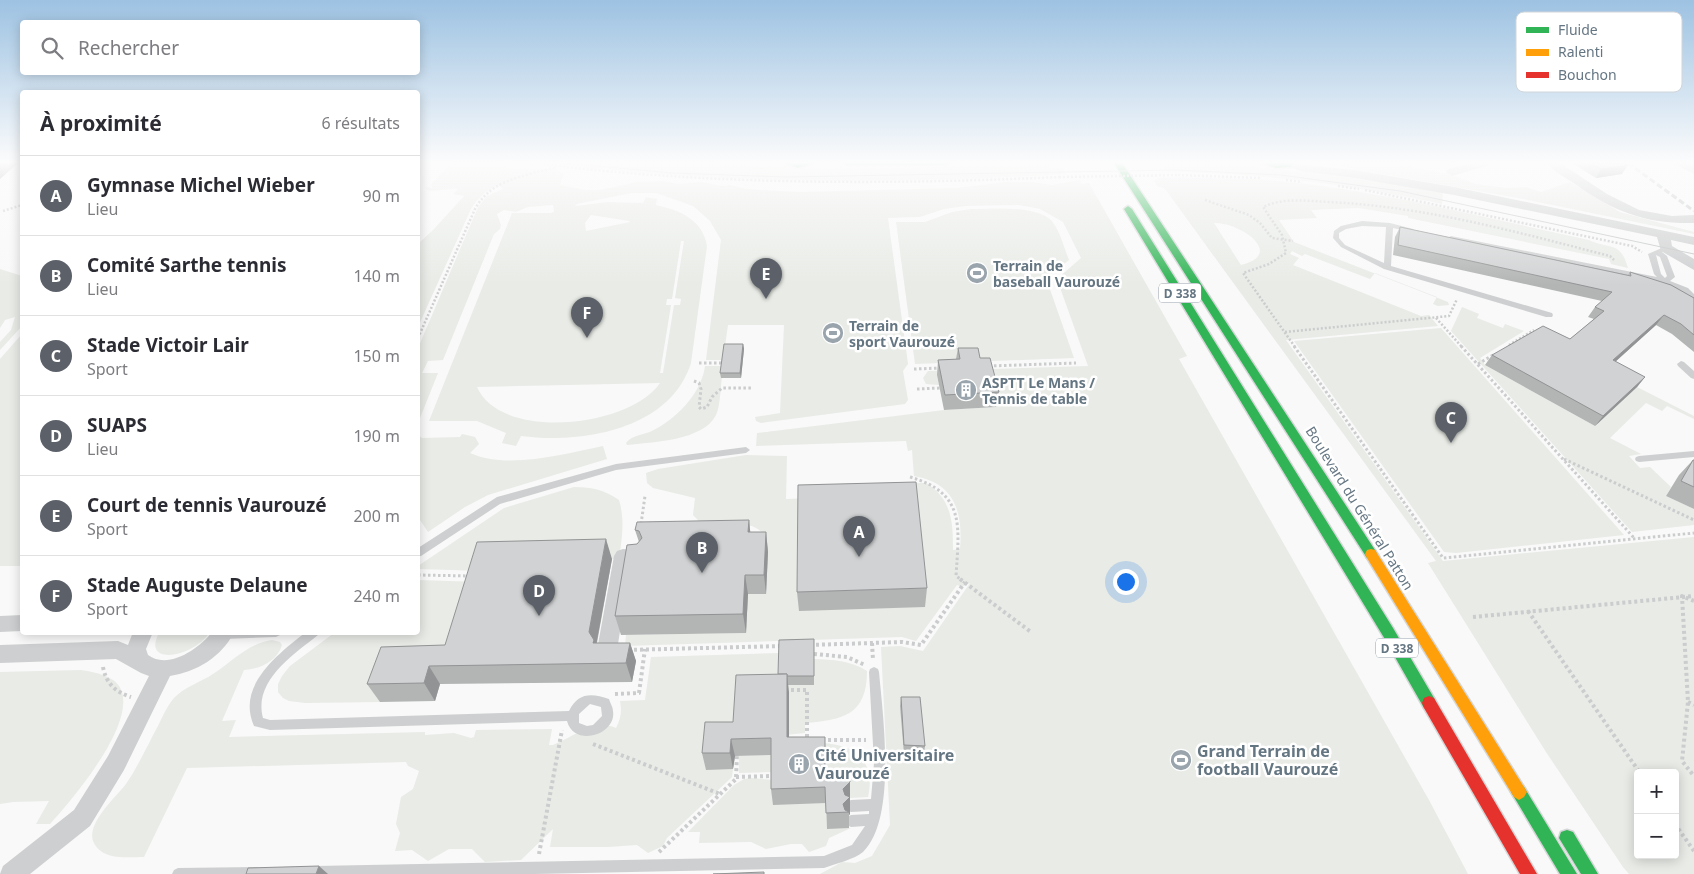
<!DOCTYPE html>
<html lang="fr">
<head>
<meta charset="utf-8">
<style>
	:root { --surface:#fff; --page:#f7f7f7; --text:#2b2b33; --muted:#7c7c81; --line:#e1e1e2; --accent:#5c6169 }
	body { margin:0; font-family:"Noto Sans",sans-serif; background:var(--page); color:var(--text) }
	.controls { position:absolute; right:15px; bottom:15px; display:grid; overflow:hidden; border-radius:5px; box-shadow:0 2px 12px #0003 }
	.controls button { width:45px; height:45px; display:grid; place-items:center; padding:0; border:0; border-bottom:1px solid var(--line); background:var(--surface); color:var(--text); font:25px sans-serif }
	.you { position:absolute; left:1125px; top:581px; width:18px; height:18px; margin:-12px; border:4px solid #fff; border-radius:50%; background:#1a73e8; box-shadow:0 0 0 8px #1a73e833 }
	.badge { display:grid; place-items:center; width:32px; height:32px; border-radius:50%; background:var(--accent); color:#fff; font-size:16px; font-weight:700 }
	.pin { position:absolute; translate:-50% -41px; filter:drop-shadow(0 1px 2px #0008) }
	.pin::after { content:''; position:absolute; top:26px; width:18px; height:15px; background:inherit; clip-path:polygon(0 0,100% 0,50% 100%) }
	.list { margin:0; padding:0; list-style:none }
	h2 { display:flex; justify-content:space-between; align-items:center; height:65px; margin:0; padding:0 20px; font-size:21px }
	h2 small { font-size:16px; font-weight:400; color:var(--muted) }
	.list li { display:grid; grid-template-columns:32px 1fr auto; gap:15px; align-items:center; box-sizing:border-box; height:80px; padding:0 20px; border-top:1px solid var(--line) }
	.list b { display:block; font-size:19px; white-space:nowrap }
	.list p { margin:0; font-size:16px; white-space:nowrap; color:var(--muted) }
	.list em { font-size:16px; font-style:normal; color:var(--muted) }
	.icon { flex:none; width:28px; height:28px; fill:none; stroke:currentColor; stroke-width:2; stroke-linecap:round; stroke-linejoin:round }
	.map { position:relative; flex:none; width:1694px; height:874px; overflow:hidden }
	.search { position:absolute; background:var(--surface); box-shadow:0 2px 12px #0003; left:20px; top:20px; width:400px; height:55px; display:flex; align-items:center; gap:12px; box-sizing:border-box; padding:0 18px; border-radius:5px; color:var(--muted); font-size:19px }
	.panel { position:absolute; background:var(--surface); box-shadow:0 2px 12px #0003; left:20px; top:90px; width:400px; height:545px; border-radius:5px }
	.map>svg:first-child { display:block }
	.green { fill:#e8ebe6; fill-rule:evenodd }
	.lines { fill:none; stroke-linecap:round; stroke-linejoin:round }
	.fast-casing { stroke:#d5d6d7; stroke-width:3 }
	.slow-casing { stroke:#d5d6d7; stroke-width:3 }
	.jam-casing { stroke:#d5d6d7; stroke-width:3 }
	.path-far2 { stroke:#cbcccd; stroke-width:2.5; stroke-dasharray:2 2; stroke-linecap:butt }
	.path-far1 { stroke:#cbcccd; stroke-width:3; stroke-dasharray:2.5 2.5; stroke-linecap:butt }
	.path { stroke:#cbcccd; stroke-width:4; stroke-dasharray:3 3; stroke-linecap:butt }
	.lane { fill:#cecfd0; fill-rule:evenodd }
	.street { fill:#cecfd0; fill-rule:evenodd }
	.fast { fill:#30b455; fill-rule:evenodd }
	.slow { fill:#ff9f0a; fill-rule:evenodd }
	.jam { fill:#e5322d; fill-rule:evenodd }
	.tram { stroke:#c3c5c6; stroke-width:1 }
	.rail { stroke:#c3c5c6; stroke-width:3; stroke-dasharray:6 3; stroke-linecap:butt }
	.path-bridge { stroke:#cbcccd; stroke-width:2.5; stroke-dasharray:2 2; stroke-linecap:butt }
	.wall { fill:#b3b5b5 }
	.shaded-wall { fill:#929394 }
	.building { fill:#d0d2d3; stroke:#929394 }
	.labels { text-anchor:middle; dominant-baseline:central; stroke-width:5; stroke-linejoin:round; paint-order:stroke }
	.shield { fill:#fff; stroke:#939fa8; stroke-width:1 }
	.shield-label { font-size:12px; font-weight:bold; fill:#657683 }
	.poi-label { font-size:14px; font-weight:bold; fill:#657683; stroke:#fff; text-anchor:start }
	.street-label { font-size:14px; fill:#657683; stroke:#fff }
	.near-poi-label { font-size:16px; font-weight:bold; fill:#657683; stroke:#fff; text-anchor:start }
	.key { fill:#fff; stroke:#d1d6da; stroke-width:1 }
	.key-label { font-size:14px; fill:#657683 }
</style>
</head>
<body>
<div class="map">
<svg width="1694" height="874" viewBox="0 0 1694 874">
	<rect width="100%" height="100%" fill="#f9f9f9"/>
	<!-- green -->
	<g class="green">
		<path d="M452 163H494L510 169H556L561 173H564L560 185 586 190H600L637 182 663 181 679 184 702 182 722 186 730 185 746 189 800 192 956 188 1006 182H1032L1052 185 1080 180 1081 184 1089 183 1187 356 1179 359 1429 800 1468 874H820L842 862 855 863 872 856 890 825 881 647 900 646 923 651 970 583 962 587 957 585 916 641 902 637 625 646 626 635 745 633C746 620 745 605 748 593 755 572 785 540 752 526L702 524 693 515 695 498 653 488 647 483 646 473 658 469 746 455 787 456 786 499 816 498V484L926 483C952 499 953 522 953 550L960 549C963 512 955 483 914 476L912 450 908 451 906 441 756 446 757 433 944 410 996 407 937 375 939 385 926 384 923 378 928 371 1088 366 1057 279 1081 258 1063 222 1040 209 1018 205 966 206 944 209 920 217 888 218 908 364 903 371 908 400 905 404 761 423 756 421 755 417 780 413 784 325H728L723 360H706L721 240 710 221 693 206 656 193H632L577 204 575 206 608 202 643 203 646 197 657 199 656 205C680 210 703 220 707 246L691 363C670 430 581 444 521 436L516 446 502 443 506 433 477 421H429L512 213H550L554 212 553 205 528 207 516 212 504 210 497 214 501 225 500 229 494 234 443 360 428 361 422 373H438L418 423V348L478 207 487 196 503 189 498 185C485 191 478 198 471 209L418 327V244L434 229 464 196 453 194 458 189C446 187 436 194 425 189L427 187 432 188 431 184ZM591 215 629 221 630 222 586 231 585 223ZM681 241H684L675 298 681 299 680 305H674L663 373H660L671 305H666L667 299H672ZM660 383C631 427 501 442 477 387Z"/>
		<path d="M545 163H607L602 170Z"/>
		<path d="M617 163H689L829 169 1048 165 1050 168H1063L1066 174C915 183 763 184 611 170Z"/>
		<path d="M1172 163C1263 164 1353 177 1443 192L1442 204C1347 184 1264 173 1167 172L1163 166 1172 165Z"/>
		<path d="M1321 163H1390L1448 174 1476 184 1507 188 1526 187 1541 192 1570 182 1620 212 1694 232V234L1523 199Z"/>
		<path d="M1158 178C1198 177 1239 178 1279 181 1384 191 1486 218 1589 240 1610 250 1620 240 1628 268L1611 264 1609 259 1408 218V216L1358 208 1311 210 1317 218 1279 220 1294 242 1448 302 1449 305 1438 306 1433 304 1437 297 1375 273 1370 279 1305 254 1302 256 1292 251 1290 254 1299 258 1293 265 1421 316 1429 315 1438 326 1286 340 1443 561 1694 537V874H1629L1623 867 1546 752 1428 563 1436 561 1165 189 1157 186 1154 181ZM1214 223C1240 222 1286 254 1241 265ZM1638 773H1675V855H1638Z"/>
		<path d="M971 209C992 209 1042 204 1054 224 1061 234 1064 248 1069 260L1046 278 1074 358 915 364 896 222H925L952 212Z"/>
		<path d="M0 269 22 276V326L0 350V342L11 330 15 317 5 320 0 328Z"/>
		<path d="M1462 307 1479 314 1477 318 1503 328 1505 324 1524 331 1480 358 1485 365 1595 426 1637 387 1694 416V419L1667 406 1662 411 1646 403 1610 438 1641 454 1629 456 1640 468 1650 467 1671 487 1666 496 1694 509V525L1632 532 1451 331Z"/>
		<path d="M1441 328 1624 535 1456 553 1444 552 1294 341Z"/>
		<path d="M22 334V566H0V359Z"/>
		<path d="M705 366H723C721 379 721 405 716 415 703 441 652 442 627 445L626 443C631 436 641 435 650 432 675 420 701 395 705 366Z"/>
		<path d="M462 434 475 437 479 444 470 453C508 470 564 454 603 446L607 459 488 495 465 507 428 532 418 517V435L422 438 460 437Z"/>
		<path d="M574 487C593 487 604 490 619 500 625 520 622 538 619 559L486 561 483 571 418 569V566L504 508Z"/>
		<path d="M418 580 480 582 456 664 380 702 305 703 289 701 283 698 278 692V684L282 676 290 666 334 633 418 632Z"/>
		<path d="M159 633V632L209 633C194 657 141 667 159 633Z"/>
		<path d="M272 640 280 642 282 645C277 662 259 669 244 670L222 721 236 720 229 737 425 732V735L454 733 471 738 474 737 476 730 552 729 549 745H553C571 738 596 718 616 728 621 718 622 712 620 701L645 700 651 657 780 653 814 685V659C833 660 850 660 867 671 867 715 843 720 805 723V733L736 740 706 769H733L732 777 667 838 663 846 648 853 637 845 608 847H550L553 829 521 860 485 862 472 849H449L428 861 412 850 395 851 400 833 396 824 401 797 413 789 419 771 408 766 406 762 187 768 144 857C127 857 101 861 93 841 87 823 115 798 126 784 139 765 148 744 159 724 163 715 168 705 174 698 184 687 201 682 213 674 233 661 247 644 272 640Z"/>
		<path d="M81 670C93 672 112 675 119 686 141 719 72 800 50 824H36L49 801 13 802 0 804V672Z"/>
		<path d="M821 743C855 744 876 761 868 797L850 798 824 790Z"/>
		<path d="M773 755V772L739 773V756Z"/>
		<path d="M752 778 773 780 826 803 827 828H851L829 838 826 846 809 852 802 844H791L766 849 751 842 699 843 700 832H688L734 785 744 779Z"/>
	</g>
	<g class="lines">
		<!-- fast casing -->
		<g class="fast-casing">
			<g id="fast">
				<path d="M782 163H815L798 168Z"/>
				<path d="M843 163H949L945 165H847Z"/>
				<path d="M1114 163H1122L1375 550 1377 554 1375 558 1371 559 1367 558Z"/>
				<path d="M1262 163H1294L1291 167 1276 168Z"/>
				<path d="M1128 206 1132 209 1393 628 1434 698 1436 703 1434 708 1429 710 1424 708 1383 636 1124 209Z"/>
				<path d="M1519 784 1524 787 1577 874H1560L1514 797 1511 792 1514 787Z"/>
				<path d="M1567 830 1573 832 1598 874H1581L1559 838 1561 832Z"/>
			</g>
		</g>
		<!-- slow casing -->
		<g class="slow-casing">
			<path id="slow" d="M1371 549 1375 550 1524 787 1527 792 1524 797 1519 800 1514 797 1367 558 1365 554 1367 550Z"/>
		</g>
		<!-- jam casing -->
		<g class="jam-casing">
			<path id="jam" d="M1429 696 1434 698 1537 874H1520L1424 708 1422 703 1424 698Z"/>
		</g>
		<!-- path-far2 -->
		<g class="path-far2">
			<path d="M531 163C709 185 880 185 1059 177"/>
			<path d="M607 172 613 163"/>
			<path d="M1178 175 1262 178"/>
			<path d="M1286 180 1302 182"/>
			<path d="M1338 186 1359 189"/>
			<path d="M1365 190 1632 246 1642 252"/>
			<path d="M1205 200 1249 215 1260 223 1272 238 1293 241"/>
			<path d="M3 211 22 205"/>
			<path d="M1436 318 1462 347"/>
			<path d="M1285 332 1449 316 1457 299"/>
			<path d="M418 338 475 209C492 178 526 176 557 167"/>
			<path d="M1509 345 1534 330"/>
			<path d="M1295 347 1243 273 1269 264 1286 253 1282 235 1263 207C1284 197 1307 201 1330 202 1427 207 1517 232 1610 256L1614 260"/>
		</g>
		<!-- path-far1 -->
		<g class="path-far1">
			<path d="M1294 346 1443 558 1694 533"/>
			<path d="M1461 346 1635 539"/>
			<path d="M699 363H725"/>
			<path d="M1478 364 1493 355"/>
			<path d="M989 366 1076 363"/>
			<path d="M914 369 941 368"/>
			<path d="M694 381 699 383 701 389 699 407 701 409 707 407 712 397 722 388H752"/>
			<path d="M917 389 940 388"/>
			<path d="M1564 459 1694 520"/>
			<path d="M910 477C966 493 959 527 956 576L962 580"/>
			<path d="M641 524 645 496"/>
			<path d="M418 575 471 576"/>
		</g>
		<!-- path -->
		<g class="path">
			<path d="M960 579 1031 632"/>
			<path d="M1694 601 1682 596 1688 702 1682 761 1694 776"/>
			<path d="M1528 611 1640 773"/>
			<path d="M1473 617 1694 596"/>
			<path d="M872 643 873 660"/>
			<path d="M810 645 902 642 921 645 965 582"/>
			<path d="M628 650 781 646"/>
			<path d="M814 654 847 657 865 665"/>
			<path d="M103 667C106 683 115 692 131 697"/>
			<path d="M785 690H807V741"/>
			<path d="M615 694 639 693 645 649"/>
			<path d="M1688 702 1694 705"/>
			<path d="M822 740H866"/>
			<path d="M593 744 720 794"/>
			<path d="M736 777 773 776"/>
			<path d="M1675 824 1694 851"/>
			<path d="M659 852 736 779 737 753"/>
			<path d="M539 854 562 730"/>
		</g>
		<!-- lane -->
		<g class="lane">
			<path d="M1362 221 1390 223 1413 229 1414 230 1411 232 1393 228 1391 266 1552 313 1553 315 1552 317H1546L1384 269 1341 247 1333 238 1334 231 1341 226ZM1362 226 1386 227 1384 263 1345 245 1339 238V233L1346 229Z"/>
			<path d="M1451 236 1657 277 1654 274 1648 254 1664 247H1668V249L1662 252 1667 256 1675 277 1670 281 1688 288 1694 294V300L1682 292 1661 282 1449 239V237ZM1656 255 1660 257 1667 276 1665 278 1661 274Z"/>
			<path d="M1681 361 1684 362 1694 371V379L1691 378 1678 366 1677 364Z"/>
			<path d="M746 447 750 450 746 453 616 470 500 504 421 556 418 557V548L497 497 616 464Z"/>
			<path d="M1694 451V457L1639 462 1636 461 1635 459 1636 457 1639 456Z"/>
			<path d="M218 632H281L280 635 276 637 223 639 219 637Z"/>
			<path d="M306 632H319L318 635C293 655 253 681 263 718L270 720 569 711C578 692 592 693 609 699 610 703 613 707 613 711 617 735 574 748 567 721L270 730 254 726C236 686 278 654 306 632ZM590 704 601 707 602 716 593 725 587 726 579 723V714Z"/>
			<path d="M874 667 878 669 879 672C883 716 897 819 863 852 855 859 835 864 824 868L535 874H309V872L311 868 315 866 824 856 852 845 865 826 851 827 847 825 845 821 847 817 851 815 869 814V811L851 812 847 810 845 806 847 802 851 800 871 799 874 763 869 672 870 669Z"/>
			<path d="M257 867 261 869 263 874H172L174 870 178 868Z"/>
		</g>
		<!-- street -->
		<g class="street">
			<path d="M1285 163 1355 170 1454 187 1694 237V245L1671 240 1672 246 1694 259V270L1661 251 1657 237 1454 195 1355 178 1300 171 1286 166Z"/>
			<path d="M1473 163H1491L1489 165 1452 176 1446 172 1448 169Z"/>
			<path d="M1547 163H1560L1607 194 1639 210 1672 216 1694 215V223C1646 224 1614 212 1575 184 1566 178 1554 172 1547 163Z"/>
			<path d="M1672 163H1687L1694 166V174Z"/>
			<path d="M623 549 642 551 645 556 642 561 631 563 617 650 614 656 607 659 600 656 597 650 614 556 617 551Z"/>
			<path d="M22 615V631L0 632V616Z"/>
			<path d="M133 632H153L146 649 148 655C168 670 199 649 212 632H234C222 657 196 672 170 676L124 770 90 826 30 874H0L3 866 74 810 108 756 149 676 141 673 116 659 0 663V645L118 641 128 645Z"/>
		</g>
		<!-- fast -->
		<use href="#fast" class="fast"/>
		<!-- slow -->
		<use href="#slow" class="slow"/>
		<!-- jam -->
		<use href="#jam" class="jam"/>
		<!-- tram -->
		<path class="tram" d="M564 163 672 173 786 177 1176 170 1281 175 1400 191 1694 254"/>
		<!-- rail -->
		<path class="rail" d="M1628 163 1694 211"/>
		<!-- path-bridge -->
		<path class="path-bridge" d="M1059 177 1178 175"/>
	</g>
	<!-- wall -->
	<g class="wall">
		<path d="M1572 163H1624L1622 174 1596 178Z"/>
		<path d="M1400 227 1628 275 1630 272 1694 298V352L1672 334 1656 325 1615 362 1645 377 1637 387 1595 426 1485 365 1492 355 1570 339 1594 319 1588 317 1595 307 1602 301 1393 255 1395 237Z"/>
		<path d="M743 344 744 349 741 378H721L720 373Z"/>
		<path d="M958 348 980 358 999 392 996 407 944 410 937 375 938 360 956 359Z"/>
		<path d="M1693 460H1694V509L1666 496 1679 475Z"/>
		<path d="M749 520 750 532H766L768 552 766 594H748L746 633 621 635 615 616 637 544 639 542 635 530Z"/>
		<path d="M612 559 597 643H630L636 661 632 682 440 684 435 701 380 702 367 684 445 645Z"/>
		<path d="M927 588 925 607 799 611 797 592Z"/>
		<path d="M814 649V685H788L789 737 850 798V814L849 815V828L827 829 826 803 773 805 771 789V755L735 756 733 769 706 770 702 753 733 722 778 674Z"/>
		<path d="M901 697 925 746 924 754H904L900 706Z"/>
	</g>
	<!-- shaded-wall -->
	<g class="shaded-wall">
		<path d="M0 163H18L0 179Z"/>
		<path d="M1628 165 1622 174 1596 178 1601 169Z"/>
		<path d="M1664 315 1656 325 1605 371 1613 360Z"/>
		<path d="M743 344 744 349 741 378 740 373Z"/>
		<path d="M1645 377 1637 387 1595 426 1603 416Z"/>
		<path d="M749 520 751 539 748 532Z"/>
		<path d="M766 532 768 552 766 594 764 575Z"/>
		<path d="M606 539 612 559 595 651 589 632Z"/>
		<path d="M745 575 748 594 746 633 743 614Z"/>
		<path d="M630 643 636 661 632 682 626 663Z"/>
		<path d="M429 666 440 684 435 701 424 683Z"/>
		<path d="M787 674 789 692V754L787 737Z"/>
		<path d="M731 739 735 756 733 769 730 753Z"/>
		<path d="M850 782V814L849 815V812H843V789Z"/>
		<path d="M319 866 328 874H316Z"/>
	</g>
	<!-- building -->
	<g class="building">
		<path d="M1591 163H1624L1628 165 1601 169Z"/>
		<path d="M1400 227 1631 276 1630 272 1671 285 1694 298V335L1681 324 1664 315 1613 360 1645 377 1603 416 1492 355 1543 326 1570 339 1604 311 1595 307 1612 292 1398 245Z"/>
		<path d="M724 344H743L740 373H720Z"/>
		<path d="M958 348H978L980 358H990L999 392 945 395 938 360 960 359Z"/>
		<path d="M1693 460H1694V487L1681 481Z"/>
		<path d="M916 482 927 588 797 592 798 485Z"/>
		<path d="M749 520 748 532H766L764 575H745L743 614 615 616 627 545 637 544 642 538 639 531 635 530 637 522Z"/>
		<path d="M606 539 589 632 594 640 593 643H630L626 663 429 666 424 683 367 684 381 647 445 645 477 542Z"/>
		<path d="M814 639V676H787V674H778L779 640Z"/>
		<path d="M787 674V737H825V773H850V782L843 789 845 795 850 797 843 804 845 810 849 812 826 813 825 787 771 789V738L731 739 730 753H702L705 722H733L736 675Z"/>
		<path d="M901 697H920L925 746 904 745Z"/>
		<path d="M319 866 316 874H246L248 868Z"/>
		<path d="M764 872V874H713Z"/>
	</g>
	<!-- sky -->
	<linearGradient id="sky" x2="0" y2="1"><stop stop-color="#9dc2e2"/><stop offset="0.57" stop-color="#fcfcfc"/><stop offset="1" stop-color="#fcfcfc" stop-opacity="0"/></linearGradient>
	<rect width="1694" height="285" fill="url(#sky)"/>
	<!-- icons -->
	<defs>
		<g id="stadium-disc" transform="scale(1.125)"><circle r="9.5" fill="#99a4ac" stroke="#fff"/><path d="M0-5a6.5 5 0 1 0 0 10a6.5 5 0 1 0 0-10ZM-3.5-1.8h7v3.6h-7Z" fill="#fff"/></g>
		<g id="building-disc" transform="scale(1.125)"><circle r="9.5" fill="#99a4ac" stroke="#fff"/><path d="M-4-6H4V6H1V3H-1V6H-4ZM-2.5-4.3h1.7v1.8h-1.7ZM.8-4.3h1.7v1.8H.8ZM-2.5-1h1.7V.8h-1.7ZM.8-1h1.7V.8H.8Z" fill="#fff"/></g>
	</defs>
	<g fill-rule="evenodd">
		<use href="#stadium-disc" x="977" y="273"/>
		<use href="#stadium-disc" x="833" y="333"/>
		<use href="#building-disc" x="966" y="390"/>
		<use href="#stadium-disc" x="1181" y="760"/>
		<use href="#building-disc" x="799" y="764"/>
	</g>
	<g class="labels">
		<!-- shield labels -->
		<g class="shield">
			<rect x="1159" y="283.5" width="42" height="19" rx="4"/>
			<rect x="1376" y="638.5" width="42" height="19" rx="4"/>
		</g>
		<g class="shield-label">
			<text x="1180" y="293">D 338</text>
			<text x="1397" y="648">D 338</text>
		</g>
		<!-- poi labels -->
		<g class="poi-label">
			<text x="993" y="265">Terrain de<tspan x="993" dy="16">baseball Vaurouzé</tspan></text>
			<text x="849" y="325">Terrain de<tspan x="849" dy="16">sport Vaurouzé</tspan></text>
			<text x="982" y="382">ASPTT Le Mans /<tspan x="982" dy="16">Tennis de table</tspan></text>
		</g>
		<!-- street labels -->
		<g class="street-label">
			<text transform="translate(1360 508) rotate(58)">Boulevard du Général Patton</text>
		</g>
		<!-- near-poi labels -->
		<g class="near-poi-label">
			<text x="1197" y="751">Grand Terrain de<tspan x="1197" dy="18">football Vaurouzé</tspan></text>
			<text x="815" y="755">Cité Universitaire<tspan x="815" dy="18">Vaurouzé</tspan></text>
		</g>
	</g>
	<!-- legend -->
	<rect x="1516" y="12" width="166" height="80" rx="8" class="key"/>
	<rect x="1526" y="27" width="23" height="6" fill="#30b455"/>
	<rect x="1526" y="49" width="23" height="7" fill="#ff9f0a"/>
	<rect x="1526" y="72" width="23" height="6" fill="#e5322d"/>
	<g class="key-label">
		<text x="1558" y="35">Fluide</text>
		<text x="1558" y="57">Ralenti</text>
		<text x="1558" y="80">Bouchon</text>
	</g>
</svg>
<div class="controls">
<button>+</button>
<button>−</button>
</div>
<div class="you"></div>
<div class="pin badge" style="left:859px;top:557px">A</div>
<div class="pin badge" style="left:702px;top:573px">B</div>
<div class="pin badge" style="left:1451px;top:443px">C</div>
<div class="pin badge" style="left:539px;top:616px">D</div>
<div class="pin badge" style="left:766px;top:299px">E</div>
<div class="pin badge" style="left:587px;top:338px">F</div>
<div class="search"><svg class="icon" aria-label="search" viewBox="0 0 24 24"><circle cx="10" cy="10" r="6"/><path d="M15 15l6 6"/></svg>Rechercher</div>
<section class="panel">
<h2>À proximité<small>6 résultats</small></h2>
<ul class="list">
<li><span class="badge">A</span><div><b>Gymnase Michel Wieber</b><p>Lieu</p></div><em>90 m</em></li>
<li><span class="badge">B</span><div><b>Comité Sarthe tennis</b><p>Lieu</p></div><em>140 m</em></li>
<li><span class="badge">C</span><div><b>Stade Victoir Lair</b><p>Sport</p></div><em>150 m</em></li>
<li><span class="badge">D</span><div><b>SUAPS</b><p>Lieu</p></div><em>190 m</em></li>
<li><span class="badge">E</span><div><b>Court de tennis Vaurouzé</b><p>Sport</p></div><em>200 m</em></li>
<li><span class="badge">F</span><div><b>Stade Auguste Delaune</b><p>Sport</p></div><em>240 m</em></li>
</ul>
</section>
</div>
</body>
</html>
